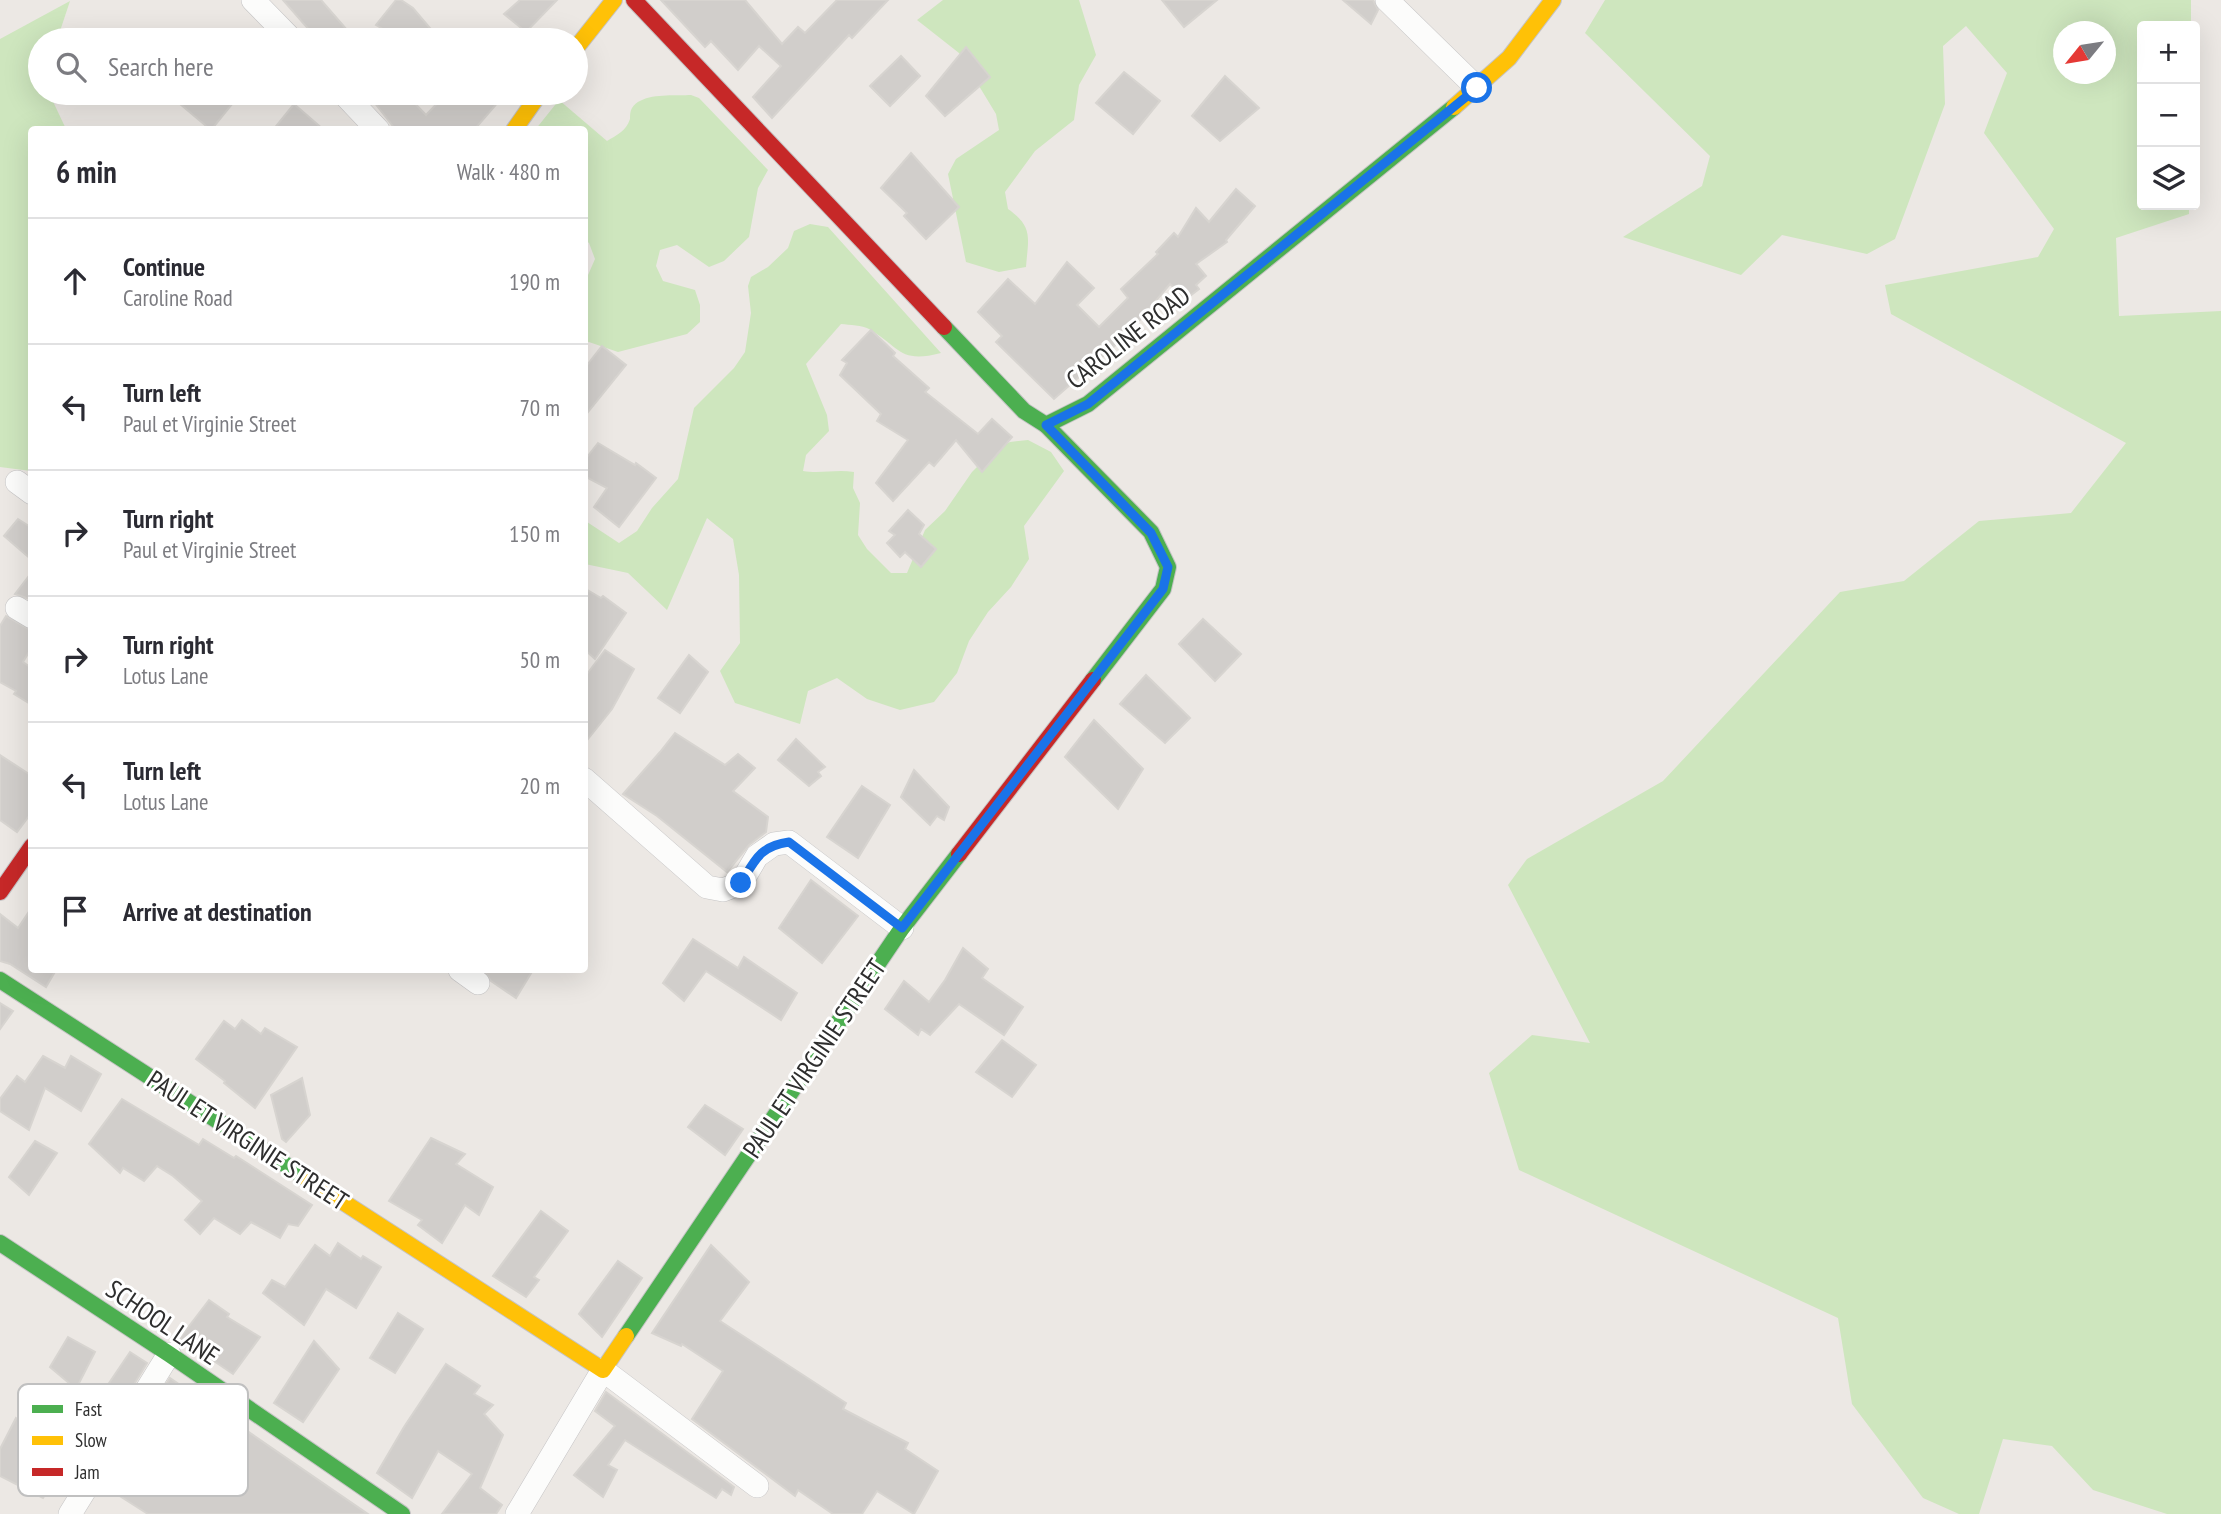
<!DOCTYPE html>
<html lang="en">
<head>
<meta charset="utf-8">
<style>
	:root { --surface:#fff; --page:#f7f7f7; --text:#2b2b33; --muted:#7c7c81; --line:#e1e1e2 }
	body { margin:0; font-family:"PT Sans Narrow",sans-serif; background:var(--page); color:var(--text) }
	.controls { position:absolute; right:21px; top:21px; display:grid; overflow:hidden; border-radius:7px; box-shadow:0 7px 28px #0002 }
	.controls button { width:63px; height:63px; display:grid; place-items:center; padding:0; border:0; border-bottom:2px solid var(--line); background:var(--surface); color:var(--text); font:35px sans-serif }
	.compass { position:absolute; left:2053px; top:21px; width:63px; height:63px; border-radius:50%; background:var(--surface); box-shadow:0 7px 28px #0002; rotate:240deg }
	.stop { position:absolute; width:21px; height:21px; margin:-16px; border:5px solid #1a73e8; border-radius:50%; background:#fff }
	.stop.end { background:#1a73e8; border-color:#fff; box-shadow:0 2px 7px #0008 }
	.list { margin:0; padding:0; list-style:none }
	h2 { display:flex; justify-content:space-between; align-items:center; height:91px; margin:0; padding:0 28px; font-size:30px }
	h2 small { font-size:23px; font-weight:400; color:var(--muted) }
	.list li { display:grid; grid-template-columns:46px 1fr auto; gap:21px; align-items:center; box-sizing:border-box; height:126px; padding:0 28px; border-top:2px solid var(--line) }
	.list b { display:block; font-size:26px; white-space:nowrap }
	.list p { margin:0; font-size:23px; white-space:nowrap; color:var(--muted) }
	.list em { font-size:23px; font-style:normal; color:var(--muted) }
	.icon { flex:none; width:38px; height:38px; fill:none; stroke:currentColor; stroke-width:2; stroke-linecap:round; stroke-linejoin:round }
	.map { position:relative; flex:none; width:2221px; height:1514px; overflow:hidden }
	.search { position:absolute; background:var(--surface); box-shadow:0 7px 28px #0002; left:28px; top:28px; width:560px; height:77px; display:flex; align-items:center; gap:18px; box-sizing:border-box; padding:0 24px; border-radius:38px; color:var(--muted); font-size:26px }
	.panel { position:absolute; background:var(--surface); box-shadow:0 7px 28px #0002; left:28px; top:126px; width:560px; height:847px; border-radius:7px }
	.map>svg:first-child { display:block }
	.green { fill:#cee6be; fill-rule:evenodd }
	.building { fill:#d1cecb; stroke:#d7d4d0; stroke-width:2 }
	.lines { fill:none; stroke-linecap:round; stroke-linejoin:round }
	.street-casing { stroke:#c5c4c5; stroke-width:24 }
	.fast-casing { stroke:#c5c4c5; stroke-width:18 }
	.slow-casing { stroke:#c5c4c5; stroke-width:18 }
	.jam-casing { stroke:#c5c4c5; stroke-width:18 }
	.street { stroke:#fcfcfb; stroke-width:23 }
	.fast { stroke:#4caf50; stroke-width:16 }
	.slow { stroke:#ffc107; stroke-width:16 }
	.jam { stroke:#c62828; stroke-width:16 }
	.route { stroke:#1a73e8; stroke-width:9 }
	.labels { text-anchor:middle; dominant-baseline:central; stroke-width:6; stroke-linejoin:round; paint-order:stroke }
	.street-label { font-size:26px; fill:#2e2e2e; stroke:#fff }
	.key { fill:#fff; stroke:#c0c0c0; stroke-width:2 }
	.key-label { font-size:19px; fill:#2e2e2e }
</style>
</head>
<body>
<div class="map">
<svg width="2221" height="1514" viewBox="0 0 2221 1514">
	<rect width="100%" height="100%" fill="#ece8e4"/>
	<!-- green -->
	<g class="green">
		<path d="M943 0H1079L1096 55 1079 85 1074 120 1035 151 1005 192 1008 209C1034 227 1028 239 1026 267L999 272 966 262 948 174 956 159 999 130 996 114 959 53 917 20Z"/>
		<path d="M1605 0H2191V26H2142V205H2189V214L2116 238 2119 316 2221 311V1514H2167L2093 1490 2052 1446 2003 1439 1979 1514H1959L1923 1498 1852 1404 1838 1318 1519 1170 1489 1073 1532 1035 1590 1043 1508 885 1527 859 1663 781 1840 592 1904 581 1979 521 2071 513 2126 443 1891 314 1885 285 2038 257 2054 229 1984 133 2007 73 1966 26 1943 46 1945 104 1895 239 1867 254 1782 235 1741 275 1623 237 1702 186 1710 156 1585 33ZM2064 32H2106V74H2064Z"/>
		<path d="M70 1 57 40H40V93H49L66 129 32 130 31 471 0 467V39Z"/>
		<path d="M691 95 699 98 768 170 758 188 749 237 724 261 709 267 677 245 660 250 656 266 663 281 695 290 700 305V322L687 334 618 352 586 341 585 282 595 259 589 243 585 240 584 130H535L559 100 607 141C617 135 626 131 630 119 630 115 630 111 632 108 642 92 675 96 691 95Z"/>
		<path d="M810 224 828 227 941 353C899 364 900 347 869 329 862 325 850 325 841 324L806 364 827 415 829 431 806 455 803 471C821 474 836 469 854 472L853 488 860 503 858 535 867 549 891 573H907L925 530 945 511 972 472 993 451 1010 442 1028 440 1051 452 1064 471 1024 526 1029 559 1011 587 988 612 969 641 957 673 934 702 900 710 867 699 837 678 808 691 800 724 735 703 720 671 740 643 739 575 733 539 707 518 667 610 628 573 585 564 584 520 619 543 637 531 652 508 678 479 694 408 734 368 745 352 751 313 748 286 751 277 768 267 788 248 794 231Z"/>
	</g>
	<!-- building -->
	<g class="building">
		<path d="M283 0H321L347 30 336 40H318Z"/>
		<path d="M396 0H401L413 8 440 40H402L376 25Z"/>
		<path d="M520 0H557L526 32 504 14Z"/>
		<path d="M661 0H745L782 44 798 27 805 33 837 0H888L852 38 849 35 772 118 753 97 781 66 759 46 738 70 711 41 705 47Z"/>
		<path d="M1162 0H1217L1184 27Z"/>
		<path d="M1343 0H1373L1378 10 1371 24Z"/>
		<path d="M966 47 990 77 945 116 926 96Z"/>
		<path d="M901 56 920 76 890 106 870 86Z"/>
		<path d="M1124 72 1160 101 1133 134 1096 103Z"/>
		<path d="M1225 76 1259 108 1220 141 1192 116Z"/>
		<path d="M167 93H241L211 130Z"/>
		<path d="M367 93H405L426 115 447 93H506L474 130H396Z"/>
		<path d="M294 104 324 130H273Z"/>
		<path d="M911 153 959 207 926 239 904 216 907 213 881 188Z"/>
		<path d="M1236 189 1255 206 1226 240 1227 242 1196 264 1206 276 1196 285 1199 289 1186 299 1170 284 1127 335 1054 399 996 342 1002 336 978 312 1008 279 1035 304 1067 262 1094 288 1077 305 1099 327 1128 298 1121 289 1158 254 1156 252 1174 233 1178 237 1196 208 1209 222Z"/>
		<path d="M871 330 895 353 893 356 929 388 925 392 978 434 992 419 1012 437 982 472 956 440 934 466 929 462 893 501 876 483 908 440 877 421 881 414 840 375 847 363 842 360Z"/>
		<path d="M602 346 626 365 584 417V369Z"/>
		<path d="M598 443 635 465 636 463 656 478 619 527 594 507 607 488 584 476V461Z"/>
		<path d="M908 510 924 525 919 534 936 549 921 567 905 552 900 557 887 543 895 535 889 531Z"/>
		<path d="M18 519 32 528V560L4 536Z"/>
		<path d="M32 572V600L15 594Z"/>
		<path d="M584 588 601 598 603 596 626 613 595 659 584 649Z"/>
		<path d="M6 616 32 631V647L23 662 30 667 32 665V705L14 694 16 691 0 682V626Z"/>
		<path d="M1203 619 1241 654 1215 681 1179 644Z"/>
		<path d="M605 650 634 669 612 709 584 744V678Z"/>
		<path d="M689 655 708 672 680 713 658 698Z"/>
		<path d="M1146 675 1190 718 1165 743 1120 704Z"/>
		<path d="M1094 720 1143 769 1118 809 1065 757Z"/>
		<path d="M675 733 725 765 738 754 755 768 733 791 768 817 766 832 749 845 727 872 657 816 623 794 660 752Z"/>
		<path d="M796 739 825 767 818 772 821 776 809 786 778 760Z"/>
		<path d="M0 755 32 776V812L17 832 0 820Z"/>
		<path d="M914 770 949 807 944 820 937 816 930 825 901 797Z"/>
		<path d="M862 786 890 805 858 858 827 837Z"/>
		<path d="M811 880 858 916 822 963 779 928Z"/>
		<path d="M32 907V970H56L46 987 10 964 0 961V914L18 928Z"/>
		<path d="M693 939 738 968 744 957 797 993 781 1020 706 971 684 1001 663 983Z"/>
		<path d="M963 948 988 969 982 978 1023 1007 1004 1035 959 1004 930 1035 921 1029 918 1035 885 1009 904 981 929 1002 945 980Z"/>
		<path d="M483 970H533L516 998 491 981Z"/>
		<path d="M0 1003 13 1011 0 1029Z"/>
		<path d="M242 1020 261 1034 265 1028 297 1047 255 1108 224 1083 225 1081 196 1059 224 1021 235 1029Z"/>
		<path d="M1002 1040 1036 1065 1012 1097 976 1072Z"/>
		<path d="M43 1056 65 1068 71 1056 101 1074 81 1111 45 1088 29 1130 0 1111V1099L17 1076 25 1082Z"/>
		<path d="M302 1078 310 1115 286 1142 282 1139 271 1095Z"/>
		<path d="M122 1099 199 1145 203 1139 234 1158 236 1156 312 1205 298 1226 288 1224 280 1238 251 1222 240 1234 214 1218 200 1234 185 1220 202 1201 173 1176 157 1166 144 1181 123 1168 120 1173 89 1144Z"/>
		<path d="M705 1105 743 1129 725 1155 688 1127Z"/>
		<path d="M431 1138 465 1154 456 1164 493 1187 479 1215 465 1205 442 1243 418 1225 422 1220 389 1201Z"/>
		<path d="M35 1141 57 1153 29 1195 9 1177Z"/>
		<path d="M541 1211 568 1231 534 1277 539 1280 526 1297 493 1276Z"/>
		<path d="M338 1243 361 1259 363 1256 381 1267 356 1308 326 1289 304 1325 263 1293 272 1280 285 1287 315 1245 330 1256Z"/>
		<path d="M711 1245 749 1282 720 1321 846 1403 843 1409 908 1443 905 1449 938 1471 914 1514 877 1491 862 1514H833L798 1490 795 1496 692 1419 723 1371 682 1344 681 1346 652 1333Z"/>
		<path d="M618 1261 642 1278 602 1337 579 1314Z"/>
		<path d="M209 1300 229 1314 227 1317 260 1337 233 1374 180 1338Z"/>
		<path d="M398 1313 423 1329 395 1373 370 1358Z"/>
		<path d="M68 1337 95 1352 76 1389 50 1367Z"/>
		<path d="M314 1341 339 1369 303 1422 274 1403Z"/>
		<path d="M130 1352 147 1363 122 1404 105 1389Z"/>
		<path d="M446 1364 480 1386 474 1394 493 1405 484 1414 503 1435 480 1488 502 1505 496 1514H442L472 1474 438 1451 412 1498 377 1473 404 1427Z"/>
		<path d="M170 1378 368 1514H148L104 1486Z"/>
		<path d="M606 1392 734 1487 731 1495 722 1489 716 1498 625 1440 608 1465 617 1470 603 1497 574 1475 615 1426 595 1411Z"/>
		<path d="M16 1418 52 1439 50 1441 59 1446 48 1467 59 1472 43 1498 0 1476V1449Z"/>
	</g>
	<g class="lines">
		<!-- street casing -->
		<g class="street-casing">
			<g id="street">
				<path d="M253 0 292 40"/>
				<path d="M1387 0 1477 88"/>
				<path d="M343 93 378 130"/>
				<path d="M17 482 32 493"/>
				<path d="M17 608 32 617"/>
				<path d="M584 779 707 887 723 890 741 883 757 856 774 844 789 842 902 928"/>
				<path d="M460 970 478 983"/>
				<path d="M70 1514 169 1354"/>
				<path d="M517 1514 603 1370 757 1486"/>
			</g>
		</g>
		<!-- fast casing -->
		<g class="fast-casing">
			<g id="fast">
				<path d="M944 327 1024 411 1046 425 1088 404 1454 107"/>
				<path d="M1046 425 1151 532 1168 567 1163 589 1093 680"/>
				<path d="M0 980 306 1178"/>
				<path d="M0 1243 169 1354 402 1514"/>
				<path d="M626 1336 902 928 959 854"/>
			</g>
		</g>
		<!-- slow casing -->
		<g class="slow-casing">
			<g id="slow">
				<path d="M576 48 614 0"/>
				<path d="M1454 107 1509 58 1553 0"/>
				<path d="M514 130 540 93"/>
				<path d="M306 1178 603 1370 626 1336"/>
			</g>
		</g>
		<!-- jam casing -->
		<g class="jam-casing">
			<g id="jam">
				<path d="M634 0 944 327"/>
				<path d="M959 854 1093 680"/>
				<path d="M0 892 32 846"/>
			</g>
		</g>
		<!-- street -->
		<use href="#street" class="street"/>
		<!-- fast -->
		<use href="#fast" class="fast"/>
		<!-- slow -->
		<use href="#slow" class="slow"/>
		<!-- jam -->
		<use href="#jam" class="jam"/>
	</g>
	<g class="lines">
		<!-- route -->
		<path class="route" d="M741 883C755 860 760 846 789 842L902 928 1163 589 1168 567 1151 533 1046 425 1088 404 1477 88"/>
	</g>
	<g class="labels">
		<!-- street labels -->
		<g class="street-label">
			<text transform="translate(1128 337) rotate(-38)">CAROLINE ROAD</text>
			<text transform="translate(814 1058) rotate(-56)">PAUL ET VIRGINIE STREET</text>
			<text transform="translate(248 1140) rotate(33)">PAUL ET VIRGINIE STREET</text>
			<text transform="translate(163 1322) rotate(34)">SCHOOL LANE</text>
		</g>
	</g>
	<!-- legend -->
	<rect x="18" y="1384" width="230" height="112" rx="10" class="key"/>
	<rect x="32" y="1405" width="31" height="8" fill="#4caf50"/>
	<rect x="32" y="1436" width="31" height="9" fill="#ffc107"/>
	<rect x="32" y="1468" width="31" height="8" fill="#c62828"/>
	<g class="key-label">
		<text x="75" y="1416">Fast</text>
		<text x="75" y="1447">Slow</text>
		<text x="75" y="1479">Jam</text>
	</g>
</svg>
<div class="controls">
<button>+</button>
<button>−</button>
<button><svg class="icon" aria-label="layers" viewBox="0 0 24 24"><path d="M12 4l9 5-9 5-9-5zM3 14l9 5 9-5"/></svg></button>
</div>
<svg class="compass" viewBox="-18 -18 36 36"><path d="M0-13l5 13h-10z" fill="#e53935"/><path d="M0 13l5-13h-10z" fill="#7c7c81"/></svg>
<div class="stop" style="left:1477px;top:88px"></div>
<div class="stop end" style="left:741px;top:883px"></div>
<div class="search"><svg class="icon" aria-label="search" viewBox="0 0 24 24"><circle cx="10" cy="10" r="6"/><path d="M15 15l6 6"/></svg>Search here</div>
<section class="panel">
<h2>6 min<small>Walk · 480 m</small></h2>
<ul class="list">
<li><svg class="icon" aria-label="ahead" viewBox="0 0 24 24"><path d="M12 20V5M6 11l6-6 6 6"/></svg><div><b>Continue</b><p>Caroline Road</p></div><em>190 m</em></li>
<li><svg class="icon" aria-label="left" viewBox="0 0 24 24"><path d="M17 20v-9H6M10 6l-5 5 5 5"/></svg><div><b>Turn left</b><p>Paul et Virginie Street</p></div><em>70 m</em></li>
<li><svg class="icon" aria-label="right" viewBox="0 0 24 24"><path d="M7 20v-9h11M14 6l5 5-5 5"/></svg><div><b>Turn right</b><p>Paul et Virginie Street</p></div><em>150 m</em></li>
<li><svg class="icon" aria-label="right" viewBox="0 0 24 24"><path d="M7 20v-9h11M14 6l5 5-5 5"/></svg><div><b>Turn right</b><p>Lotus Lane</p></div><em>50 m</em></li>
<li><svg class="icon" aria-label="left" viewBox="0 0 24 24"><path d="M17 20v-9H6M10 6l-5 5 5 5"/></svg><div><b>Turn left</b><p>Lotus Lane</p></div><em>20 m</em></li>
<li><svg class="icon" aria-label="arrive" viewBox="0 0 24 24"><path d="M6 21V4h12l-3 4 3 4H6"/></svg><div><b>Arrive at destination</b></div></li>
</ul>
</section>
</div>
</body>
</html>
